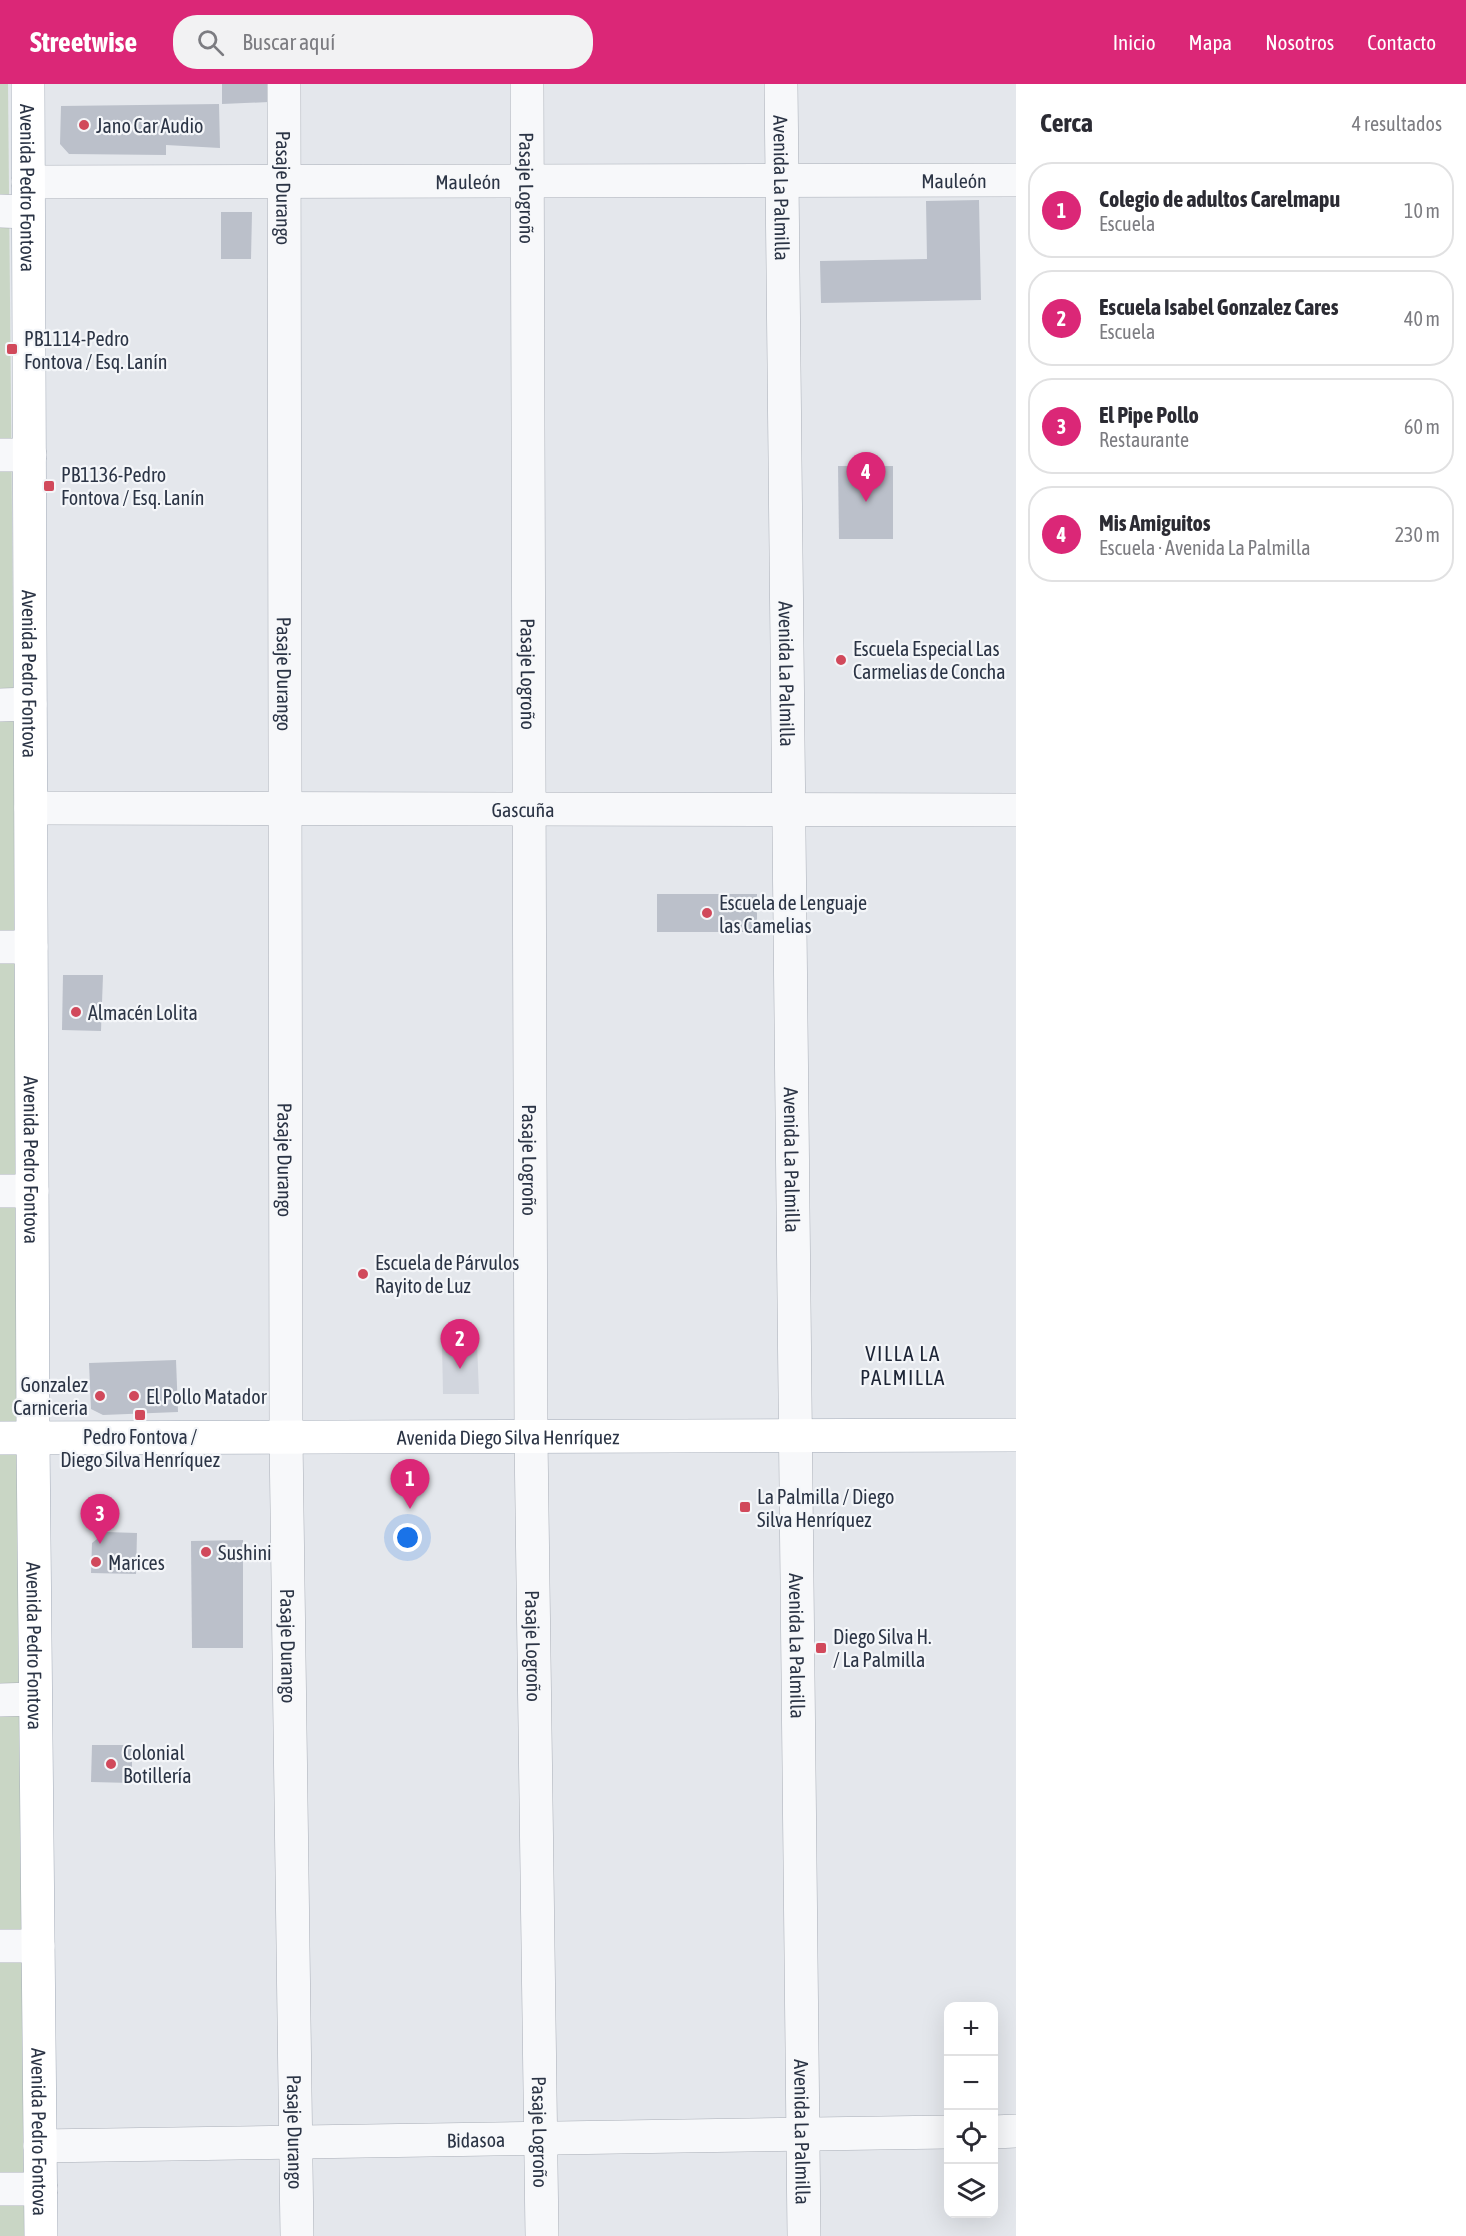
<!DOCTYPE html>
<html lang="es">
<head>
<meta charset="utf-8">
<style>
	:root { --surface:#fff; --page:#f2f2f3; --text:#2b2b33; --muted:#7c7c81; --line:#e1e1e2; --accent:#db2777 }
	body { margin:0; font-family:"Asap Condensed",sans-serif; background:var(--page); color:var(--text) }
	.controls { position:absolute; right:18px; bottom:18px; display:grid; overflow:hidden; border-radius:12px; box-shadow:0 6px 24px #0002 }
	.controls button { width:54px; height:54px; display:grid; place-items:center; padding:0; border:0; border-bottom:2px solid var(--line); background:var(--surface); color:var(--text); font:30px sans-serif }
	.you { position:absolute; left:408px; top:1454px; width:21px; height:21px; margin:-15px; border:4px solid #fff; border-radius:50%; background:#1a73e8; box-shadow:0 0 0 9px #1a73e833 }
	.badge { display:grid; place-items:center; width:39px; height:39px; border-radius:50%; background:var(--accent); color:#fff; font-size:20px; font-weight:700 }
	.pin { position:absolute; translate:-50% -50px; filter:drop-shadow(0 2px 3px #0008) }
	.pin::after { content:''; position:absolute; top:32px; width:21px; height:18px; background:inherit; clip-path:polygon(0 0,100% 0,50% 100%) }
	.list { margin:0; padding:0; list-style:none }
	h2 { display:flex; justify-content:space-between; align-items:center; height:78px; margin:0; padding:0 24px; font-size:26px }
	h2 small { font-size:20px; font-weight:400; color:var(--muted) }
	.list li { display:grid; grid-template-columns:39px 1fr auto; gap:18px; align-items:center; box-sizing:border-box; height:96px; margin:0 12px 12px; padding:0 12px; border:2px solid var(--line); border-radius:24px }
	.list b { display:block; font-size:22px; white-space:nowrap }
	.list p { margin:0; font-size:20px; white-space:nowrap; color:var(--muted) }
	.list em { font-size:20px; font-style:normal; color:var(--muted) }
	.icon { flex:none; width:33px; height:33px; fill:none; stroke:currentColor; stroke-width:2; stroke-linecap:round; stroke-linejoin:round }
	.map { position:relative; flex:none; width:1016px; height:2152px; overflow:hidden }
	header { display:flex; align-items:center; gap:36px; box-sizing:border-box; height:84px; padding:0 30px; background:var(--accent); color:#fff }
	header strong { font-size:28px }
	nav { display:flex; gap:33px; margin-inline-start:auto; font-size:21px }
	.search { width:420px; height:54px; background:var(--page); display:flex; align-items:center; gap:15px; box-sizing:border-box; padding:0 21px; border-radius:24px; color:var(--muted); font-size:22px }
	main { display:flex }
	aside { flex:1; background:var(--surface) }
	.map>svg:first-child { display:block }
	.built { fill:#d2d6de }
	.green { fill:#c9d6c5 }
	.building { fill:#bbc0ca }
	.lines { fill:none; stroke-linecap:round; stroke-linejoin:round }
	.minor-casing { stroke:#a9aeb7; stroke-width:34 }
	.major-casing { stroke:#a3abb8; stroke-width:34 }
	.minor { stroke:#f7f8fa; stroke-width:33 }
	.major { stroke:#fff; stroke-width:33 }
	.poi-dot { fill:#d1495b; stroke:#f4f6f9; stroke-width:2 }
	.labels { text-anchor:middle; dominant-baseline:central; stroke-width:4.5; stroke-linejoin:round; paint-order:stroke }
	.poi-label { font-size:20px; fill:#2b3445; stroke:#f4f6f9; text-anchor:start }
	.street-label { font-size:20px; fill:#2b3445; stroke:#f4f6f9 }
	.neighbourhood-label { font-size:21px; letter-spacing:1.5px; fill:#1d2536; stroke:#f4f6f9 }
</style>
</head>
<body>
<header>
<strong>Streetwise</strong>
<div class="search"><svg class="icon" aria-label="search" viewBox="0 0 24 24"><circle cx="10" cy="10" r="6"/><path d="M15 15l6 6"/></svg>Buscar aquí</div>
<nav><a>Inicio</a><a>Mapa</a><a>Nosotros</a><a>Contacto</a></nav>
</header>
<main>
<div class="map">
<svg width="1016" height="2152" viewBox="0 0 1016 2152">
	<rect width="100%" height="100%" fill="#e4e7ec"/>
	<!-- built -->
	<path class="built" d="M477 1259 479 1310H443L442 1260Z"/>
	<!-- green -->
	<path class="green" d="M0 0H8L28 2152H0Z"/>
	<!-- building -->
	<g class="building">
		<path d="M222 0H268L269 18 222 20Z"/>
		<path d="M219 20 220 64 166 61V71L69 70 60 60 61 22Z"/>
		<path d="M979 116 981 216 821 219 820 177 927 175 926 117Z"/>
		<path d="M221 128H252L251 175H221Z"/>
		<path d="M838 382H893V455H839Z"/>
		<rect x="657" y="810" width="100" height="38"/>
		<path d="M63 891H103L101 947 62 946Z"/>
		<path d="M176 1276 178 1328 103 1331 91 1325 89 1279Z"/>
		<path d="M106 1448 137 1449 136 1490 91 1489 92 1459Z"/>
		<path d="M243 1456V1564H192L191 1457Z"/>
		<path d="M92 1661H132V1699L91 1698Z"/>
	</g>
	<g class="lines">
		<!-- minor casing -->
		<g class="minor-casing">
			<g id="minor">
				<path id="s1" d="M284 0 286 1353 297 2152"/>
				<path id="s2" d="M527 0 531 1353 542 2152"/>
				<path id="s3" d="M781 0 804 2152"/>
				<path id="s4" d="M28 98 1016 96"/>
				<path d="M0 127 28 128"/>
				<path d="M0 371H30"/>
				<path d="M0 621 30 620"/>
				<path id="s5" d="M31 724 1016 726"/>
				<path d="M0 863H31"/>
				<path d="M0 1107H32"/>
				<path d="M0 1616 35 1615"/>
				<path d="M0 1862H38"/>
				<path d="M994 2048 1016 2047"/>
				<path id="s6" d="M40 2062 948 2048"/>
				<path d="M0 2105H41"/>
			</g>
		</g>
		<!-- major casing -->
		<g class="major-casing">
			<g id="major">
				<path id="s7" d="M28 0 33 1354 41 2152"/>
				<path id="s8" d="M0 1354 1016 1351"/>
			</g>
		</g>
		<!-- minor -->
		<use href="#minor" class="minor"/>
		<!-- major -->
		<use href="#major" class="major"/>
	</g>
	<!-- markers -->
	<g class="poi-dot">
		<circle cx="84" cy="41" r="6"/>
		<rect x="6" y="259" width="12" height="12" rx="3"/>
		<rect x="43" y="396" width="12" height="12" rx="3"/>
		<circle cx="841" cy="576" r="6"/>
		<circle cx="707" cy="829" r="6"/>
		<circle cx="76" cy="928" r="6"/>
		<circle cx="363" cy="1190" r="6"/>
		<circle cx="100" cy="1312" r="6"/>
		<circle cx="134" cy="1312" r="6"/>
		<rect x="134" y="1325" width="12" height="12" rx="3"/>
		<rect x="739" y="1417" width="12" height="12" rx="3"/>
		<circle cx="206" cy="1468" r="6"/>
		<circle cx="96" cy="1478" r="6"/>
		<rect x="815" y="1558" width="12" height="12" rx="3"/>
		<circle cx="111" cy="1680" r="6"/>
	</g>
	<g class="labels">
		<!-- poi labels -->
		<g class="poi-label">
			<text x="96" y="41">Jano Car Audio</text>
			<text x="24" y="254">PB1114-Pedro<tspan x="24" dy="23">Fontova / Esq. Lanín</tspan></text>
			<text x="61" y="390">PB1136-Pedro<tspan x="61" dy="23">Fontova / Esq. Lanín</tspan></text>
			<text x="853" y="564">Escuela Especial Las<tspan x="853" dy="23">Carmelias de Concha</tspan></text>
			<text x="719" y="818">Escuela de Lenguaje<tspan x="719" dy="23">las Camelias</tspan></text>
			<text x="88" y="928">Almacén Lolita</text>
			<text x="375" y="1178">Escuela de Párvulos<tspan x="375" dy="23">Rayito de Luz</tspan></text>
			<text x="88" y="1300" text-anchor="end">Gonzalez<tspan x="88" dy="23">Carniceria</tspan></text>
			<text x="146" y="1312">El Pollo Matador</text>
			<text x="140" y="1352" text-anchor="middle">Pedro Fontova /<tspan x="140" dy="23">Diego Silva Henríquez</tspan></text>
			<text x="757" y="1412">La Palmilla / Diego<tspan x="757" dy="23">Silva Henríquez</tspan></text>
			<text x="218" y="1468">Sushini</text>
			<text x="108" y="1478">Marices</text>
			<text x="833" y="1552">Diego Silva H.<tspan x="833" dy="23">/ La Palmilla</tspan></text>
			<text x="123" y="1668">Colonial<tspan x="123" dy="23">Botillería</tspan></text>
		</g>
		<!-- street labels -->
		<g class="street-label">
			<text stroke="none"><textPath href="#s4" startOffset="926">Mauleón</textPath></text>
			<text stroke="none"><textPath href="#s4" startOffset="440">Mauleón</textPath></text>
			<text stroke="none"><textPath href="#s7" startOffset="104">Avenida Pedro Fontova</textPath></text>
			<text stroke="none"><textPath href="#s1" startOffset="104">Pasaje Durango</textPath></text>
			<text stroke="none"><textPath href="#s2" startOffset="104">Pasaje Logroño</textPath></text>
			<text stroke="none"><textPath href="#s3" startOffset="104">Avenida La Palmilla</textPath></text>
			<text stroke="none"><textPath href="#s7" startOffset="590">Avenida Pedro Fontova</textPath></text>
			<text stroke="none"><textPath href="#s1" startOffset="590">Pasaje Durango</textPath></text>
			<text stroke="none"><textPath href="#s2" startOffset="590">Pasaje Logroño</textPath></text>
			<text stroke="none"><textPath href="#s3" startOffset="590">Avenida La Palmilla</textPath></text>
			<text stroke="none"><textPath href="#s5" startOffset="492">Gascuña</textPath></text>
			<text stroke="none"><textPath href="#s7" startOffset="1076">Avenida Pedro Fontova</textPath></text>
			<text stroke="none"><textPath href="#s1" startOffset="1076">Pasaje Durango</textPath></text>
			<text stroke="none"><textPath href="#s2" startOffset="1076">Pasaje Logroño</textPath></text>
			<text stroke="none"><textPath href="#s3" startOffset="1076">Avenida La Palmilla</textPath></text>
			<text stroke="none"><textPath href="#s8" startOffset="508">Avenida Diego Silva Henríquez</textPath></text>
			<text stroke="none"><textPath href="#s7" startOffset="1562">Avenida Pedro Fontova</textPath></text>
			<text stroke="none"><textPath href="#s1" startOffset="1562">Pasaje Durango</textPath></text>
			<text stroke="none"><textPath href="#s2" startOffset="1562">Pasaje Logroño</textPath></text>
			<text stroke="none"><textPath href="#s3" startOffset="1562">Avenida La Palmilla</textPath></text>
			<text stroke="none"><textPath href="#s7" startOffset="2048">Avenida Pedro Fontova</textPath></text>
			<text stroke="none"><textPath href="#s1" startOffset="2048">Pasaje Durango</textPath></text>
			<text stroke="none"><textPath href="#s2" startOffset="2048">Pasaje Logroño</textPath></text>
			<text stroke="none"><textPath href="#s3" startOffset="2048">Avenida La Palmilla</textPath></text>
			<text stroke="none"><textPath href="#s6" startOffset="436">Bidasoa</textPath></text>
		</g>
		<!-- neighbourhood labels -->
		<g class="neighbourhood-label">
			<text x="903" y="1269">VILLA LA<tspan x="903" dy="24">PALMILLA</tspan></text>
		</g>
	</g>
</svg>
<div class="controls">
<button>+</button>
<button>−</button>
<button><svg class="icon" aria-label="locate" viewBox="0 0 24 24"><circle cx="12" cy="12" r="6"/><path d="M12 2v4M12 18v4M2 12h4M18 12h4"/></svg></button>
<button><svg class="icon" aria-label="layers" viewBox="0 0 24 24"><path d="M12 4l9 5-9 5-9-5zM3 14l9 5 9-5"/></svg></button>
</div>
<div class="you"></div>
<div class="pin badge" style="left:410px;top:1425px">1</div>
<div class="pin badge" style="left:460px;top:1285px">2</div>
<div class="pin badge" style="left:100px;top:1460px">3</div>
<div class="pin badge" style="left:866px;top:418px">4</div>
</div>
<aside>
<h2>Cerca<small>4 resultados</small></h2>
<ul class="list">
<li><span class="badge">1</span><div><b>Colegio de adultos Carelmapu</b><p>Escuela</p></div><em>10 m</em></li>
<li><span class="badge">2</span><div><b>Escuela Isabel Gonzalez Cares</b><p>Escuela</p></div><em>40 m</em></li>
<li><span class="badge">3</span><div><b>El Pipe Pollo</b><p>Restaurante</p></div><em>60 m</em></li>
<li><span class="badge">4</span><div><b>Mis Amiguitos</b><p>Escuela · Avenida La Palmilla</p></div><em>230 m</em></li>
</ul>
</aside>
</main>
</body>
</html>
